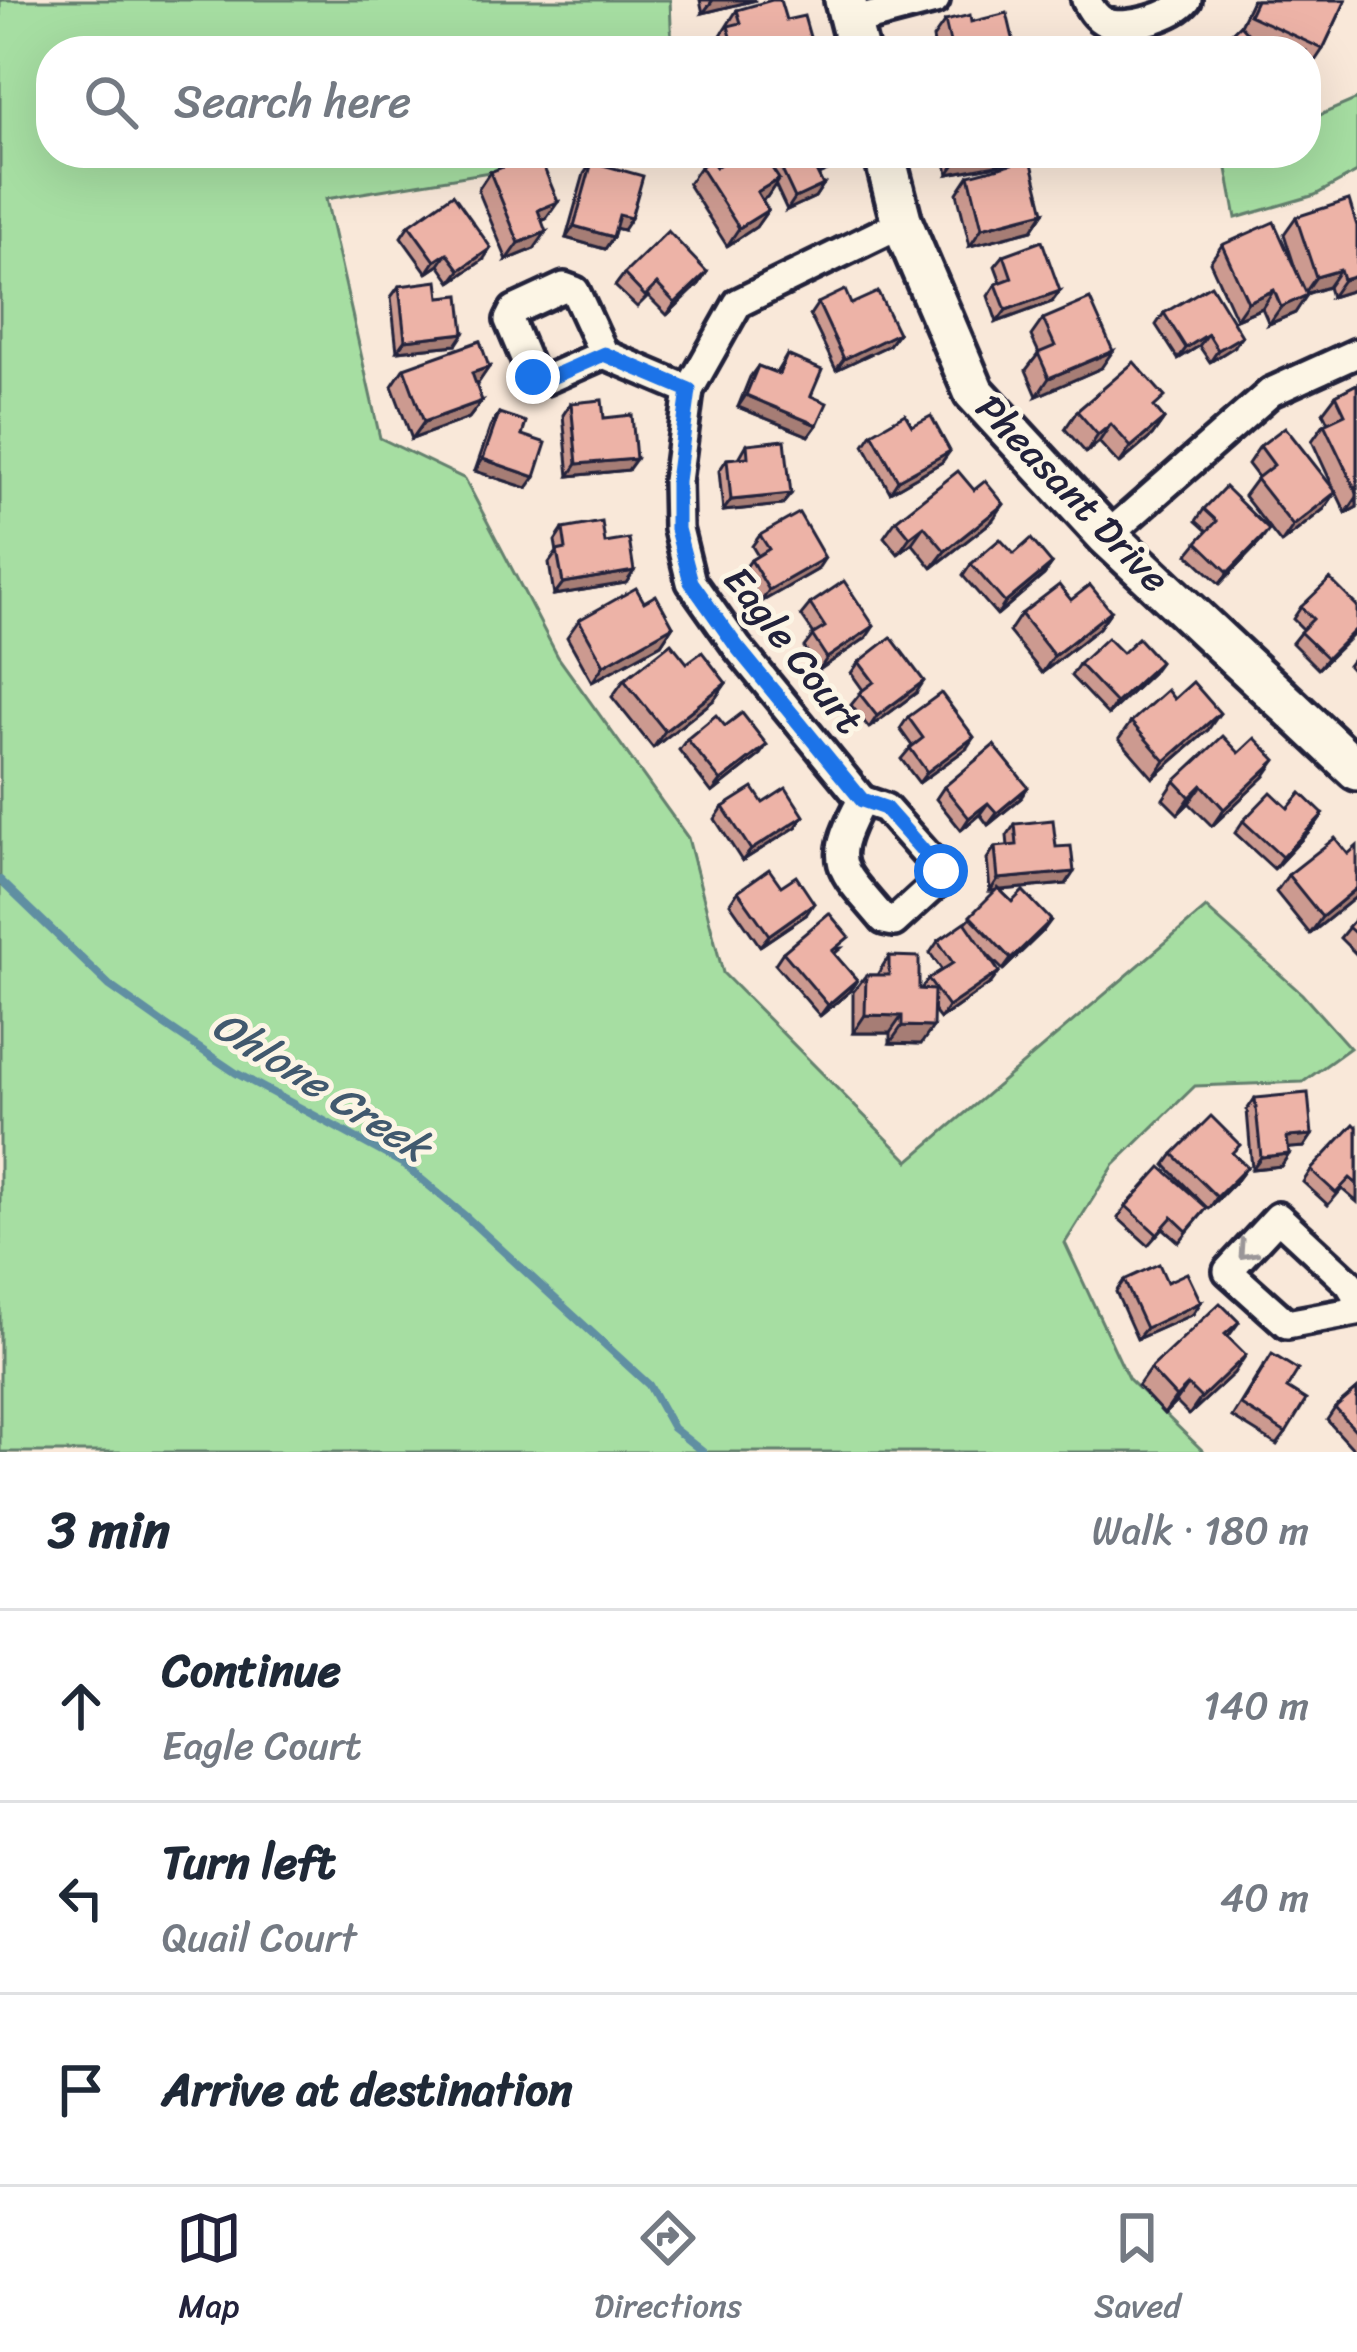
<!DOCTYPE html>
<html lang="en">
<head>
<meta charset="utf-8">
<style>
	:root { --surface:#fff; --page:#f2f2f3; --text:#1f2937; --muted:#747a83; --line:#e0e1e3; --accent:#22223b }
	body { margin:0; font-family:Sriracha,sans-serif; background:var(--page); color:var(--text) }
	.stop { position:absolute; width:36px; height:36px; margin:-27px; border:9px solid #1a73e8; border-radius:50%; background:#fff }
	.stop.end { background:#1a73e8; border-color:#fff; box-shadow:0 3px 12px #0008 }
	.list { margin:0; padding:0; list-style:none }
	h2 { display:flex; justify-content:space-between; align-items:center; height:156px; margin:0; padding:0 48px; font-size:51px }
	h2 small { font-size:39px; font-weight:400; color:var(--muted) }
	.list li { display:grid; grid-template-columns:78px 1fr auto; gap:36px; align-items:center; box-sizing:border-box; height:192px; padding:0 48px; border-top:3px solid var(--line) }
	.list b { display:block; font-size:45px; white-space:nowrap }
	.list p { margin:0; font-size:39px; white-space:nowrap; color:var(--muted) }
	.list em { font-size:39px; font-style:normal; color:var(--muted) }
	.icon { flex:none; width:66px; height:66px; fill:none; stroke:currentColor; stroke-width:2; stroke-linecap:round; stroke-linejoin:round }
	.map { position:relative; flex:none; width:1357px; height:1452px; overflow:hidden }
	.search { position:absolute; background:var(--surface); box-shadow:0 12px 48px #0002; left:36px; right:36px; top:36px; height:132px; display:flex; align-items:center; gap:30px; box-sizing:border-box; padding:0 42px; border-radius:48px; color:var(--muted); font-size:45px }
	.sheet { height:732px; background:var(--surface) }
	nav { display:flex; justify-content:space-around; align-items:center; box-sizing:border-box; height:168px; border-top:3px solid var(--line); background:var(--surface); font-size:33px; color:var(--muted) }
	nav a { display:grid; justify-items:center; gap:6px }
	nav .on { color:var(--accent) }
	.map>svg:first-child { display:block }
	.green { fill:#a6dea2; stroke:#64806e; stroke-width:3 }
	.lines { fill:none; stroke-linecap:round; stroke-linejoin:round }
	.stream { stroke:#608fa2; stroke-width:8 }
	.street-casing { stroke:#22223b; stroke-width:36 }
	.secondary-casing { stroke:#22223b; stroke-width:48 }
	.street { stroke:#fcf5e5; stroke-width:27 }
	.secondary { stroke:#fcf5e5; stroke-width:39 }
	.wall { fill:#cc9a90; stroke:#22223b; stroke-width:3 }
	.shaded-wall { fill:#a67d75; stroke:#22223b; stroke-width:3 }
	.building { fill:#edb3a7; stroke:#22223b; stroke-width:3 }
	.oneway { stroke:#9a9698 }
	.route { stroke:#1a73e8; stroke-width:15 }
	.labels { text-anchor:middle; dominant-baseline:central; stroke-width:10; stroke-linejoin:round; paint-order:stroke }
	.street-label { font-size:39px; fill:#22223b; stroke:#fcf5e5 }
	.water-label { font-size:42px; font-style:italic; fill:#41596e; stroke:#fcf5e5 }
</style>
</head>
<body>
<div class="map">
<svg width="1357" height="1452" viewBox="0 0 1357 1452">
	<rect width="100%" height="100%" fill="#f9e8d9"/>
	<filter id="ink" filterUnits="userSpaceOnUse"><feTurbulence type="fractalNoise" baseFrequency=".00833" numOctaves="2"/><feDisplacementMap in="SourceGraphic" scale="24" xChannelSelector="R" yChannelSelector="G"/><feConvolveMatrix kernelMatrix="1 2 1 2 8 2 1 2 1" color-interpolation-filters="sRGB"/></filter>
	<g filter="url(#ink)">
		<!-- green -->
		<g class="green">
			<path d="M0 0H670L672 51H51V153H604L326 199 380 438 465 479 558 657 688 838 723 973 909 1161 1206 908 1302 994 1350 1048 1303 1082 1195 1086 1114 1165 1065 1243 1128 1378 1204 1452H0Z"/>
			<path d="M1357 99V172L1315 195 1236 218 1225 158 1236 153H1306V121Z"/>
		</g>
		<g class="lines">
			<!-- stream -->
			<path class="stream" d="M0 880 110 986 165 1025 236 1073 402 1163 464 1215 649 1385 673 1428 703 1452"/>
			<!-- street casing -->
			<g class="street-casing">
				<g id="street">
					<path d="M1086 0C1091 9 1095 17 1105 22 1125 31 1175 16 1187 0"/>
					<path d="M851 22 935 0"/>
					<path d="M564 287 575 291 604 354 545 380 533 377 509 320 514 310Z"/>
					<path d="M604 354 689 390"/>
					<path d="M1107 536 1271 392 1357 353"/>
					<path d="M862 800 737 647 691 582 678 529 677 481 689 390 738 303 902 223"/>
					<path d="M862 800 885 808 941 871 940 880 894 922 884 920C840 867 826 866 862 800Z"/>
					<path d="M1357 1296 1349 1283 1278 1217 1228 1271 1287 1324 1357 1311"/>
				</g>
			</g>
			<!-- secondary casing -->
			<g class="secondary-casing">
				<g id="secondary">
					<path d="M845 0 858 51"/>
					<path d="M884 153 902 223 974 392 1107 536 1357 770"/>
				</g>
			</g>
			<!-- street -->
			<use href="#street" class="street"/>
			<!-- secondary -->
			<use href="#secondary" class="secondary"/>
		</g>
		<!-- wall -->
		<g class="wall">
			<path d="M700 0H756L703 13Z"/>
			<path d="M1252 0H1346L1323 49 1311 67 1306 64V51H1277L1253 40 1264 51H1214L1240 25Z"/>
			<path d="M737 10 786 20 807 51H718L716 43Z"/>
			<path d="M945 21 971 22 1016 51H935L933 38Z"/>
			<path d="M737 153H841L834 168 818 175 823 185 815 197 787 210 775 184 767 197 762 199 768 210 756 227 727 246 688 184 700 167H716Z"/>
			<path d="M944 153H1036L1033 158 948 174Z"/>
			<path d="M592 162 623 230 616 228 613 237 605 249 566 238 584 174Z"/>
			<path d="M490 172 546 219 542 221 534 249 507 260 478 190Z"/>
			<path d="M969 175 1044 212 1032 230 970 246 957 193Z"/>
			<path d="M1296 217 1357 289 1331 297 1328 287 1306 294 1295 313 1269 324 1262 308 1236 319 1210 262 1222 245 1297 274 1284 234Z"/>
			<path d="M409 225 483 260 451 282 439 265 427 273 401 237Z"/>
			<path d="M1004 255 1052 302 997 322 988 296 996 284 1001 282 995 266Z"/>
			<path d="M707 272 699 284 667 315 648 296 637 307 615 286 624 274Z"/>
			<path d="M399 286 440 297 456 345 397 351 391 297Z"/>
			<path d="M818 303 851 304 898 333 889 345 836 370 810 315Z"/>
			<path d="M1164 313 1234 347 1210 362 1199 346 1178 359 1156 325Z"/>
			<path d="M1043 319 1101 368 1037 396 1026 370 1039 353 1031 336Z"/>
			<path d="M787 355 811 396 817 425 809 436 738 407 750 377 758 366 776 373Z"/>
			<path d="M489 367 476 385 482 401 469 418 412 439 392 386 404 368Z"/>
			<path d="M1357 384V507L1346 513 1336 492 1324 509 1281 543 1244 496 1258 477 1248 464 1260 446 1335 491 1312 441 1324 424 1328 422 1323 412 1336 395Z"/>
			<path d="M571 403 604 418 628 470 569 476 563 415Z"/>
			<path d="M1156 410 1164 419 1152 436 1119 464 1099 442 1086 453 1065 429 1077 411Z"/>
			<path d="M499 413 522 435 527 488 475 471 491 425Z"/>
			<path d="M912 426 942 462 890 492 864 445 872 433Z"/>
			<path d="M747 444 782 505 723 511 719 471 727 459 739 458Z"/>
			<path d="M1204 509 1261 541 1220 584 1188 554 1207 531 1196 521Z"/>
			<path d="M896 520 991 522 932 568 912 543 898 554 884 537Z"/>
			<path d="M563 529 634 571 626 583 554 595 549 563 557 552 555 541Z"/>
			<path d="M760 535 817 570 761 602 743 571 751 560 758 556 752 546Z"/>
			<path d="M1014 554 1052 564 1044 575 997 615 963 576 971 564Z"/>
			<path d="M644 602 673 626 661 644 592 682 567 637 579 620Z"/>
			<path d="M810 604 866 638 819 670 804 647 814 634 801 615Z"/>
			<path d="M1301 607 1357 631 1318 669 1292 643 1303 629 1293 619Z"/>
			<path d="M1111 611 1099 628 1042 673 1009 632 1021 614Z"/>
			<path d="M1122 653 1152 673 1108 715 1071 676 1079 664Z"/>
			<path d="M1357 654V676L1348 666Z"/>
			<path d="M859 662 916 693 869 728 851 705 863 690 851 673Z"/>
			<path d="M624 680 726 683 714 700 653 748 612 697Z"/>
			<path d="M1174 699 1208 730 1153 778 1119 739 1131 722Z"/>
			<path d="M908 717 966 749 919 783 901 759 912 746 900 729Z"/>
			<path d="M725 726 759 756 712 793 679 750 687 739Z"/>
			<path d="M1264 777 1212 826 1189 803 1178 814 1163 799 1175 781Z"/>
			<path d="M944 787 1020 799 988 825 980 814 961 830 936 799Z"/>
			<path d="M763 803 796 827 742 861 715 819 723 807Z"/>
			<path d="M1288 808 1323 814 1315 825 1274 869 1235 833 1243 821Z"/>
			<path d="M1015 824 1056 847 1066 884 1000 890 1043 931 1003 970 986 953 999 972 991 983 940 1019 933 1010 921 1044 890 1043V1033H853V992L866 975H877L889 956 919 989H921L928 979 942 970 930 953 938 941 965 923 996 891H990L987 859 995 847 1008 846 1007 836Z"/>
			<path d="M1288 875 1357 896 1310 934 1276 892Z"/>
			<path d="M781 886 806 915 760 946 730 903 738 891Z"/>
			<path d="M1357 917V955L1340 938Z"/>
			<path d="M841 948 834 954 857 980 849 992 820 1016 775 964 783 952Z"/>
			<path d="M1255 1098 1312 1135 1304 1147 1288 1148 1289 1154 1281 1166 1252 1169 1247 1110Z"/>
			<path d="M1357 1127V1202L1342 1189 1328 1205 1303 1182 1311 1170Z"/>
			<path d="M1173 1154H1233L1247 1167 1238 1179 1209 1209 1207 1208 1179 1242 1163 1228 1148 1245 1118 1218 1126 1206 1207 1208 1165 1165Z"/>
			<path d="M1124 1280 1167 1282 1201 1302 1193 1314 1137 1339 1116 1292Z"/>
			<path d="M1239 1322 1228 1337 1234 1373 1189 1415 1176 1402 1164 1414 1138 1386 1150 1369Z"/>
			<path d="M1264 1365 1287 1388 1286 1433 1277 1445 1232 1417Z"/>
			<path d="M1357 1389V1452H1356L1327 1420 1335 1408Z"/>
		</g>
		<!-- shaded-wall -->
		<g class="shaded-wall">
			<path d="M713 0H756L703 13Z"/>
			<path d="M812 44 807 51H788Z"/>
			<path d="M980 153H1036L1033 158 948 174 960 157Z"/>
			<path d="M842 156 834 168 807 180 815 169Z"/>
			<path d="M779 179 767 197 745 210 757 192Z"/>
			<path d="M823 185 815 197 787 210 795 198Z"/>
			<path d="M558 202 546 219 525 227 538 210Z"/>
			<path d="M768 210 756 227 727 246 739 228Z"/>
			<path d="M1044 212 1032 230 970 246 982 228Z"/>
			<path d="M619 215 631 218 623 230 611 227Z"/>
			<path d="M574 226 613 237 605 249 566 238Z"/>
			<path d="M546 232 534 249 507 260 519 243Z"/>
			<path d="M491 248 483 260 451 282 460 270Z"/>
			<path d="M447 253 439 265 427 273 435 261Z"/>
			<path d="M1340 270 1328 287 1304 294 1316 277Z"/>
			<path d="M707 272 699 284 667 315 675 303Z"/>
			<path d="M1357 276V289L1331 297 1343 280Z"/>
			<path d="M1274 290 1262 308 1236 319 1248 302Z"/>
			<path d="M1060 291 1052 302 997 322 1006 310Z"/>
			<path d="M1307 295 1295 313 1269 324 1281 307Z"/>
			<path d="M464 333 456 345 397 351 405 340Z"/>
			<path d="M898 333 889 345 836 370 844 359Z"/>
			<path d="M1208 334 1199 346 1178 359 1186 348Z"/>
			<path d="M1242 336 1234 347 1210 362 1218 350Z"/>
			<path d="M1113 351 1101 368 1037 396 1049 378Z"/>
			<path d="M489 367 477 385 459 391 472 373Z"/>
			<path d="M746 395 817 425 809 436 738 407Z"/>
			<path d="M482 401 469 418 412 439 424 422Z"/>
			<path d="M1164 419 1152 436 1119 464 1131 447Z"/>
			<path d="M1111 424 1099 442 1086 453 1098 435Z"/>
			<path d="M950 451 942 462 890 492 898 480Z"/>
			<path d="M483 459 535 477 527 488 475 471Z"/>
			<path d="M636 459 628 470 569 476 577 464Z"/>
			<path d="M1336 492 1324 509 1281 543 1293 526Z"/>
			<path d="M791 494 782 505 723 511 731 500Z"/>
			<path d="M1357 497V507L1346 513Z"/>
			<path d="M1004 504 991 522 932 568 945 551Z"/>
			<path d="M924 526 912 543 898 554 910 537Z"/>
			<path d="M1269 530 1261 541 1220 584 1228 572Z"/>
			<path d="M825 558 817 570 761 602 769 590Z"/>
			<path d="M1052 564 1044 575 997 615 1005 603Z"/>
			<path d="M634 571 626 583 554 595 563 583Z"/>
			<path d="M1111 611 1099 628 1042 673 1054 656Z"/>
			<path d="M673 626 661 644 592 682 604 665Z"/>
			<path d="M874 626 866 638 819 670 827 658Z"/>
			<path d="M1357 628V631L1318 669 1327 658Z"/>
			<path d="M1160 662 1152 673 1108 715 1116 703Z"/>
			<path d="M924 681 916 693 869 728 877 716Z"/>
			<path d="M726 683 714 700 653 748 665 731Z"/>
			<path d="M1220 713 1208 730 1153 778 1165 761Z"/>
			<path d="M974 737 966 749 919 783 927 772Z"/>
			<path d="M767 745 759 756 712 793 721 781Z"/>
			<path d="M1276 760 1264 777 1212 826 1224 809Z"/>
			<path d="M1202 785 1189 803 1178 814 1190 797Z"/>
			<path d="M1028 787 1020 799 988 825 997 813Z"/>
			<path d="M988 803 980 814 961 830 969 818Z"/>
			<path d="M1323 814 1315 825 1274 869 1282 857Z"/>
			<path d="M804 816 796 827 742 861 751 850Z"/>
			<path d="M1074 872 1066 884 990 891 998 879Z"/>
			<path d="M1357 888V896L1310 934 1322 917Z"/>
			<path d="M814 903 806 915 760 946 769 935Z"/>
			<path d="M1051 920 1043 931 1003 970 1011 959Z"/>
			<path d="M999 972 991 983 940 1019 948 1007Z"/>
			<path d="M857 980 849 992 820 1016 828 1005Z"/>
			<path d="M865 1015 902 1016 890 1033H853Z"/>
			<path d="M902 1026 933 1027 921 1044 890 1043Z"/>
			<path d="M1312 1135 1304 1147 1279 1149 1287 1137Z"/>
			<path d="M1289 1154 1281 1166 1252 1169 1261 1157Z"/>
			<path d="M1247 1167 1238 1179 1209 1209 1217 1197Z"/>
			<path d="M1201 1302 1193 1314 1137 1339 1146 1328Z"/>
			<path d="M1246 1355 1234 1373 1189 1415 1201 1398Z"/>
			<path d="M1188 1385 1176 1402 1164 1414 1176 1397Z"/>
		</g>
		<!-- building -->
		<g class="building">
			<path d="M772 0H780L786 20 804 16 812 44 788 51H735L728 26 741 23 737 10Z"/>
			<path d="M1256 0H1346L1323 49 1249 15Z"/>
			<path d="M1007 13 1016 51H952L945 21 970 15 971 22Z"/>
			<path d="M1240 25 1264 51H1223L1218 46Z"/>
			<path d="M1174 44 1175 51H1147V49Z"/>
			<path d="M538 153 558 202 538 210 546 232 519 243 490 172Z"/>
			<path d="M737 153H762L779 179 757 192 768 210 739 228 700 167 711 160 716 167Z"/>
			<path d="M774 153H841L842 156 815 169 823 185 795 198Z"/>
			<path d="M1031 159 1044 212 982 228 969 175Z"/>
			<path d="M592 162 643 176 631 218 619 215 613 237 574 226Z"/>
			<path d="M453 194 491 248 460 270 447 253 435 261 409 225Z"/>
			<path d="M1349 200 1357 226V276L1343 280 1340 270 1316 277 1296 217Z"/>
			<path d="M1274 222 1307 295 1281 307 1274 290 1248 302 1222 245Z"/>
			<path d="M668 231 707 272 675 303 657 284 645 296 624 274Z"/>
			<path d="M1042 241 1060 291 1006 310 996 284 1012 278 1004 255Z"/>
			<path d="M438 281 440 297 460 295 464 333 405 340 399 286Z"/>
			<path d="M1211 285 1242 336 1218 350 1208 334 1186 348 1164 313Z"/>
			<path d="M845 290 851 304 878 292 898 333 844 359 818 303Z"/>
			<path d="M1090 299 1113 351 1049 378 1038 353 1055 346 1043 319Z"/>
			<path d="M480 341 489 367 472 373 482 401 424 422 404 368Z"/>
			<path d="M787 355 822 370 811 396 827 403 817 425 746 395 758 366 779 374Z"/>
			<path d="M1134 362 1165 397 1154 407 1164 419 1131 447 1111 424 1098 435 1077 411Z"/>
			<path d="M1357 384V493L1324 424 1345 414 1336 395Z"/>
			<path d="M602 400 604 418 632 415 636 459 577 464 571 403Z"/>
			<path d="M499 413 526 422 522 435 546 443 535 477 483 459Z"/>
			<path d="M905 414 912 426 931 416 950 451 898 480 872 433Z"/>
			<path d="M1285 427 1336 492 1293 526 1256 479 1274 465 1260 446Z"/>
			<path d="M785 440 791 494 731 500 727 459 748 457 747 444Z"/>
			<path d="M958 471 974 490 985 481 1004 504 945 551 924 526 910 537 896 520Z"/>
			<path d="M1225 487 1269 530 1228 572 1197 542 1217 521 1204 509Z"/>
			<path d="M799 513 825 558 769 590 751 560 769 549 760 535Z"/>
			<path d="M602 522 605 543 629 539 634 571 563 583 557 551 566 549 563 529Z"/>
			<path d="M1000 539 1014 554 1031 539 1052 564 1005 603 971 564Z"/>
			<path d="M1330 579 1357 606V628L1327 658 1300 632 1313 619 1301 607Z"/>
			<path d="M844 581 874 626 827 658 812 635 825 627 810 604Z"/>
			<path d="M1059 585 1071 600 1090 585 1111 611 1054 656 1021 614Z"/>
			<path d="M636 588 644 602 656 595 673 626 604 665 579 620Z"/>
			<path d="M891 637 924 681 877 716 859 693 874 682 859 662Z"/>
			<path d="M1107 638 1122 653 1138 638 1160 662 1116 703 1079 664Z"/>
			<path d="M671 643 687 663 702 652 726 683 665 731 624 680Z"/>
			<path d="M1193 682 1220 713 1165 761 1131 722 1167 690 1174 699Z"/>
			<path d="M941 693 974 737 927 772 910 748 923 738 908 717Z"/>
			<path d="M742 713 767 745 721 781 687 739 716 715 725 726Z"/>
			<path d="M1223 736 1239 753 1255 738 1276 760 1224 809 1202 785 1190 797 1175 781Z"/>
			<path d="M994 745 1028 787 997 813 988 803 969 818 944 787Z"/>
			<path d="M753 788 763 803 786 788 804 816 751 850 723 807Z"/>
			<path d="M1271 792 1288 808 1301 793 1323 814 1282 857 1243 821Z"/>
			<path d="M1053 820 1056 847 1071 846 1074 872 998 879 995 847 1017 845 1015 824Z"/>
			<path d="M1335 838 1348 854 1357 846V888L1322 917 1288 875Z"/>
			<path d="M769 869 781 886 796 876 814 903 769 935 738 891Z"/>
			<path d="M998 888 1012 902 1023 891 1051 920 1011 959 970 916Z"/>
			<path d="M829 913 849 937 832 951 857 980 828 1005 783 952Z"/>
			<path d="M1357 917V935L1348 927Z"/>
			<path d="M965 922 999 972 948 1007 928 979 953 963 938 941Z"/>
			<path d="M889 956 919 957V989L934 990 933 1027 902 1026V1016L865 1015 866 975H889Z"/>
			<path d="M1308 1093 1312 1135 1287 1137 1289 1154 1261 1157 1255 1098Z"/>
			<path d="M1211 1116 1240 1145 1232 1153 1247 1167 1217 1197 1173 1154Z"/>
			<path d="M1354 1124 1357 1127V1184L1350 1178 1336 1193 1311 1170Z"/>
			<path d="M1161 1167 1207 1208 1187 1231 1172 1217 1157 1234 1126 1206Z"/>
			<path d="M1159 1264 1167 1282 1187 1273 1201 1302 1146 1328 1124 1280Z"/>
			<path d="M1220 1303 1239 1322 1225 1334 1246 1355 1201 1398 1188 1385 1176 1397 1150 1369Z"/>
			<path d="M1272 1354 1298 1370 1287 1388 1306 1400 1286 1433 1241 1405Z"/>
			<path d="M1357 1389V1432L1335 1408Z"/>
		</g>
		<!-- one-way arrows -->
		<defs><path id="oneway-chevron" d="M-2-3.5L2.5 0L-2 3.5" fill="none" stroke-width="1.6" stroke-linecap="round" stroke-linejoin="round" transform="scale(3)"/></defs>
		<use class="oneway" href="#oneway-chevron" transform="translate(1246 1251) rotate(132)"/>
	</g>
	<g class="lines" filter="url(#ink)">
		<!-- route -->
		<path class="route" d="M533 377 545 380 604 354 689 390 677 481V529L691 582 737 647 862 800 885 808 941 871"/>
	</g>
	<g class="labels">
		<!-- street labels -->
		<g class="street-label">
			<text transform="translate(1073 493) rotate(46)">Pheasant Drive</text>
			<text transform="translate(794 650) rotate(52)">Eagle Court</text>
		</g>
		<!-- water labels -->
		<g class="water-label">
			<text transform="translate(321 1086) rotate(32)">Ohlone Creek</text>
		</g>
	</g>
</svg>
<div class="stop" style="left:941px;top:871px"></div>
<div class="stop end" style="left:533px;top:377px"></div>
<div class="search"><svg class="icon" aria-label="search" viewBox="0 0 24 24"><circle cx="10" cy="10" r="6"/><path d="M15 15l6 6"/></svg>Search here</div>
</div>
<section class="sheet">
<h2>3 min<small>Walk · 180 m</small></h2>
<ul class="list">
<li><svg class="icon" aria-label="ahead" viewBox="0 0 24 24"><path d="M12 20V5M6 11l6-6 6 6"/></svg><div><b>Continue</b><p>Eagle Court</p></div><em>140 m</em></li>
<li><svg class="icon" aria-label="left" viewBox="0 0 24 24"><path d="M17 20v-9H6M10 6l-5 5 5 5"/></svg><div><b>Turn left</b><p>Quail Court</p></div><em>40 m</em></li>
<li><svg class="icon" aria-label="arrive" viewBox="0 0 24 24"><path d="M6 21V4h12l-3 4 3 4H6"/></svg><div><b>Arrive at destination</b></div></li>
</ul>
</section>
<nav>
<a class="on"><svg class="icon" aria-label="map" viewBox="0 0 24 24"><path d="M3 6l6-2 6 2 6-2v14l-6 2-6-2-6 2zM9 4v14M15 6v14"/></svg>Map</a>
<a><svg class="icon" aria-label="directions" viewBox="0 0 24 24"><path d="M12 3l9 9-9 9-9-9zM9 14v-3h6M13 9l2 2-2 2"/></svg>Directions</a>
<a><svg class="icon" aria-label="saved" viewBox="0 0 24 24"><path d="M7 4h10v16l-5-4-5 4z"/></svg>Saved</a>
</nav>
</body>
</html>
